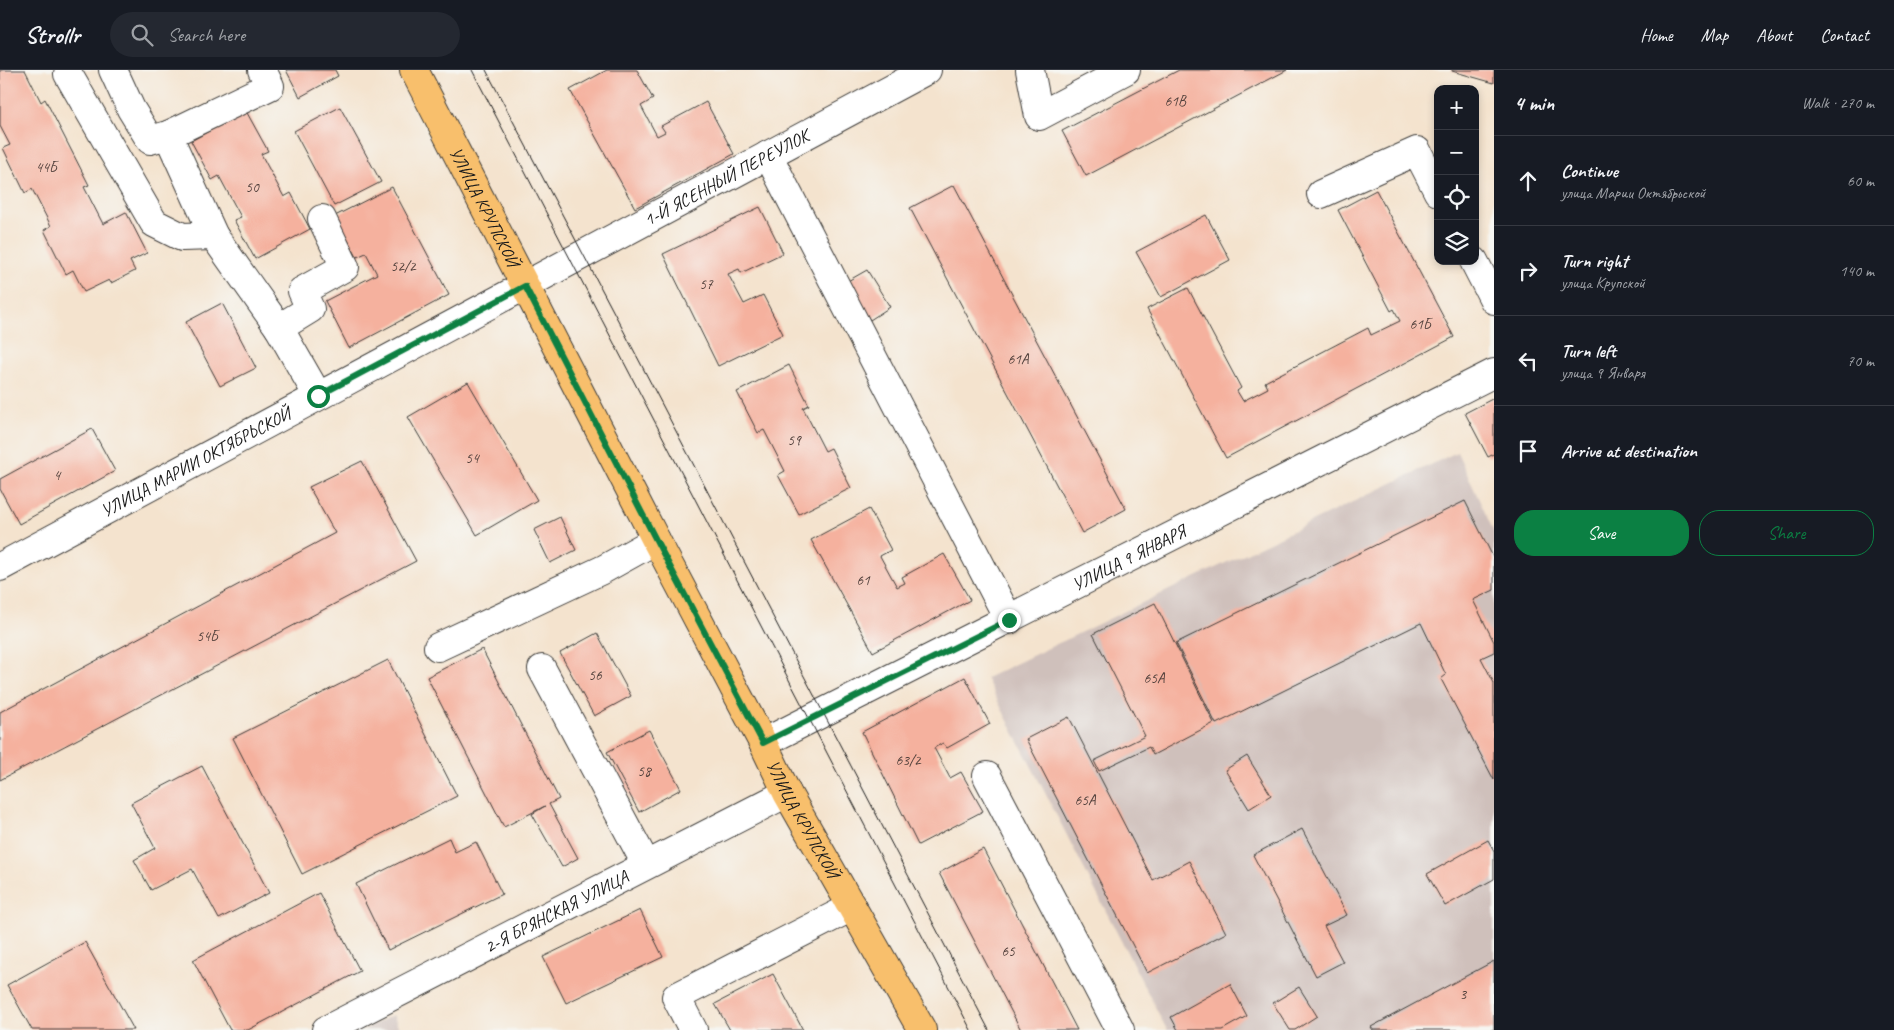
<!DOCTYPE html>
<html lang="en">
<head>
<meta charset="utf-8">
<style>
	:root { --surface:#171b24; --page:#242831; --text:#f1f3f6; --muted:#9ea1a6; --line:#363941; --accent:#0b8043 }
	body { margin:0; font-family:Caveat,sans-serif; background:var(--page); color:var(--text) }
	.controls { position:absolute; right:15px; top:15px; display:grid; overflow:hidden; border-radius:10px; box-shadow:0 2px 8px #0003 }
	.controls button { width:45px; height:45px; display:grid; place-items:center; padding:0; border:0; border-bottom:1px solid var(--line); background:var(--surface); color:var(--text); font:25px sans-serif }
	.stop { position:absolute; width:15px; height:15px; margin:-11px; border:4px solid #0b8043; border-radius:50%; background:#fff }
	.stop.end { background:#0b8043; border-color:#fff; box-shadow:0 1px 5px #0008 }
	.list { margin:0; padding:0; list-style:none }
	h2 { display:flex; justify-content:space-between; align-items:center; height:65px; margin:0; padding:0 20px; font-size:21px }
	h2 small { font-size:16px; font-weight:400; color:var(--muted) }
	.list li { display:grid; grid-template-columns:32px 1fr auto; gap:15px; align-items:center; box-sizing:border-box; height:90px; padding:0 20px; border-top:1px solid var(--line) }
	.list b { display:block; font-size:19px; white-space:nowrap }
	.list p { margin:0; font-size:16px; white-space:nowrap; color:var(--muted) }
	.list em { font-size:16px; font-style:normal; color:var(--muted) }
	.actions { display:flex; gap:10px; padding:15px 20px }
	.actions a { flex:1; padding:11px 0; border:1px solid var(--accent); border-radius:20px; text-align:center; font-size:18px; color:var(--accent) }
	.actions .main { background:var(--accent); color:#fff }
	.icon { flex:none; width:28px; height:28px; fill:none; stroke:currentColor; stroke-width:2; stroke-linecap:round; stroke-linejoin:round }
	.map { position:relative; flex:none; width:1494px; height:960px; overflow:hidden }
	header { display:flex; align-items:center; gap:30px; box-sizing:border-box; height:70px; padding:0 25px; background:var(--surface); border-bottom:1px solid var(--line) }
	header strong { font-size:24px }
	nav { display:flex; gap:28px; margin-inline-start:auto; font-size:18px }
	.search { width:350px; height:45px; background:var(--page); display:flex; align-items:center; gap:12px; box-sizing:border-box; padding:0 18px; border-radius:28px; color:var(--muted); font-size:19px }
	main { display:flex }
	aside { flex:1; background:var(--surface) }
	.map>svg:first-child { display:block }
	.industrial { fill:#cfc0bb }
	.building { fill:#f5b19e }
	.lines { fill:none; stroke-linecap:round; stroke-linejoin:round }
	.minor-casing { stroke:#3c3a37; stroke-width:30 }
	.major-casing { stroke:#3c3a37; stroke-width:30 }
	.minor { stroke:#fff; stroke-width:28 }
	.major { stroke:#f8bf6c; stroke-width:28 }
	.tram { stroke:#1c1c1c; stroke-width:1 }
	.route { stroke:#0b8043; stroke-width:6 }
	.labels { text-anchor:middle; dominant-baseline:central; stroke-width:5; stroke-linejoin:round; paint-order:stroke }
	.number-label { font-size:15px; fill:#52413c }
	.street-label { font-size:18px; fill:#1c1c1c; stroke:#f6f6f2 }
</style>
</head>
<body>
<header>
<strong>Strollr</strong>
<div class="search"><svg class="icon" aria-label="search" viewBox="0 0 24 24"><circle cx="10" cy="10" r="6"/><path d="M15 15l6 6"/></svg>Search here</div>
<nav><a>Home</a><a>Map</a><a>About</a><a>Contact</a></nav>
</header>
<main>
<div class="map">
<svg width="1494" height="960" viewBox="0 0 1494 960">
	<rect width="100%" height="100%" fill="#f6f6f2"/>
	<filter id="ink" filterUnits="userSpaceOnUse"><feTurbulence type="fractalNoise" baseFrequency=".02" numOctaves="2"/><feDisplacementMap in="SourceGraphic" scale="10" xChannelSelector="R" yChannelSelector="G"/><feConvolveMatrix kernelMatrix="1 2 1 2 8 2 1 2 1" color-interpolation-filters="sRGB"/></filter>
	<filter id="wash" filterUnits="userSpaceOnUse"><feTurbulence type="fractalNoise" baseFrequency=".0096" numOctaves="4" result="noise"/><feDisplacementMap in="SourceGraphic" scale="20" xChannelSelector="R" yChannelSelector="G"/><feGaussianBlur stdDeviation="1.12" result="paint"/><feColorMatrix in="noise" values="0 0 0 0 0 0 0 0 0 0 0 0 0 0 0 0 0 1.4 0 .05"/><feComposite in="paint" operator="in"/></filter>
	<g filter="url(#wash)">
		<rect width="100%" height="100%" fill="#f4e3ce"/>
		<!-- industrial -->
		<g class="industrial">
			<path d="M1457 382 1494 462V960H1167L986 608Z"/>
			<path d="M393 945 400 960H363Z"/>
		</g>
		<g id="blocks">
			<!-- building -->
			<g class="building">
				<path d="M0 0H25L41 32 45 29 89 115 84 117 103 154 126 142 147 183 130 191 135 201 111 213 109 210 84 222 73 200 66 204 44 160 51 156 32 119 25 123 3 78 10 75 0 56Z"/>
				<path d="M286 0H335L338 6 300 27Z"/>
				<path d="M607 0H637L653 29 641 36 657 66 665 62 661 56 706 32 734 84 635 138 570 20Z"/>
				<path d="M1179 0H1287L1086 106 1062 61Z"/>
				<path d="M1452 0H1494V13L1452 1Z"/>
				<path d="M340 37 381 112 334 136 294 61Z"/>
				<path d="M246 41 268 81 261 84 284 127 291 123 310 159 255 189 234 150 241 147 219 106 212 110 191 71Z"/>
				<path d="M954 115 1126 439 1082 463 910 138Z"/>
				<path d="M392 117 449 225 349 278 325 231 377 204 366 183 357 187 335 146Z"/>
				<path d="M1376 120 1454 267 1226 388 1147 239 1188 218 1241 318 1237 321 1243 331 1268 318 1265 312 1368 258 1371 265 1400 251 1394 239 1391 241 1338 140Z"/>
				<path d="M760 137 783 183 741 203 739 199 728 204 744 234 763 225 783 264 718 296 663 184Z"/>
				<path d="M1206 145 1230 190 1161 227 1136 182Z"/>
				<path d="M867 200 890 237 870 250 846 212Z"/>
				<path d="M222 233 256 298 220 316 186 252Z"/>
				<path d="M789 295 809 335 803 338 825 381 831 378 851 418 799 444 778 405 785 401 764 360 758 363 737 322Z"/>
				<path d="M468 312 537 430 477 465 408 347Z"/>
				<path d="M1494 328V384L1488 387 1465 343Z"/>
				<path d="M92 359 115 401 19 454 0 419V409Z"/>
				<path d="M362 391 416 491 0 710V642L335 463 309 417Z"/>
				<path d="M1465 431 1494 489V520L1473 530 1494 572V582L1481 588 1494 613V710L1441 609 1446 605 1421 553 1216 654 1176 573Z"/>
				<path d="M869 439 891 480 880 486 897 517 905 513 902 507 944 484 970 530 873 582 811 470Z"/>
				<path d="M560 447 576 480 550 493 534 460Z"/>
				<path d="M1155 533 1214 653 1153 685 1149 677 1099 701 1094 691 1145 666 1093 564Z"/>
				<path d="M597 563 631 626 594 646 560 583Z"/>
				<path d="M482 579 559 729 549 734 578 788 562 797 532 744 545 736 504 757 427 607Z"/>
				<path d="M388 590 457 726 302 804 233 668Z"/>
				<path d="M965 607 990 654 947 678 943 673 934 678 950 708 961 702 983 741 918 775 862 662Z"/>
				<path d="M1069 647 1153 810 1189 791 1226 863 1147 903 1026 669Z"/>
				<path d="M649 660 681 719 639 742 607 682Z"/>
				<path d="M1247 686 1271 725 1249 739 1225 700Z"/>
				<path d="M202 696 269 823 219 849 192 799 151 820 134 790 155 778 131 733Z"/>
				<path d="M1302 759 1347 845 1324 856 1343 892 1316 906 1253 785Z"/>
				<path d="M449 768 455 782 476 772 502 824 388 880 356 814Z"/>
				<path d="M1488 770 1494 781V809L1445 836 1427 804Z"/>
				<path d="M983 779 1077 960H1021L939 803Z"/>
				<path d="M319 823 360 901 248 960H230L193 890Z"/>
				<path d="M640 840 663 887 566 933 543 887Z"/>
				<path d="M85 872 134 960H32L7 915Z"/>
				<path d="M1494 891V960H1373L1371 957Z"/>
				<path d="M773 904 803 960H730L715 934Z"/>
				<path d="M1230 914 1247 946 1222 960H1178L1171 947Z"/>
				<path d="M1299 917 1317 946 1295 960H1290L1273 933Z"/>
			</g>
		</g>
	</g>
	<g filter="url(#ink)">
		<use href="#blocks" fill-opacity="0" stroke="#3c3a37" stroke-width="1"/>
		<g class="lines">
			<!-- minor casing -->
			<g class="minor-casing">
				<g id="minor">
					<path d="M113 0 131 39 150 70 168 65"/>
					<path d="M262 0 270 16 168 65 214 166 279 258"/>
					<path d="M1030 0 1039 46 1126 0"/>
					<path d="M68 4 154 153 182 167 214 166"/>
					<path d="M768 85 1009 550"/>
					<path d="M1321 124 1417 81 1438 122"/>
					<path d="M1474 191 1494 230"/>
					<path d="M318 326 279 258 310 239 302 221 345 197 322 149"/>
					<path id="s1" d="M0 497 927 0"/>
					<path d="M438 577 604 499 656 470"/>
					<path d="M542 599 646 794"/>
					<path id="s2" d="M763 673 1494 303"/>
					<path d="M987 706 1120 960"/>
					<path id="s3" d="M326 960 787 723"/>
					<path d="M693 960 676 927 852 837"/>
				</g>
			</g>
			<!-- major casing -->
			<g class="major-casing">
				<g id="major">
					<path id="s4" d="M414 0 656 470 763 673 787 723 922 960"/>
				</g>
			</g>
			<!-- minor -->
			<use href="#minor" class="minor"/>
			<!-- major -->
			<use href="#major" class="major"/>
			<!-- tram -->
			<g class="tram">
				<path d="M472 0 971 960"/>
				<path d="M486 0 620 254 989 960"/>
			</g>
		</g>
	</g>
	<g class="lines" filter="url(#ink)">
		<!-- route -->
		<path class="route" d="M318 326 525 216 656 470 763 673 1009 550"/>
	</g>
	<g class="labels">
		<!-- number labels -->
		<g class="number-label">
			<text x="1175" y="31">61В</text>
			<text x="46" y="97">44Б</text>
			<text x="252" y="117">50</text>
			<text x="403" y="196">52/2</text>
			<text x="706" y="214">57</text>
			<text x="1420" y="254">61Б</text>
			<text x="1018" y="289">61А</text>
			<text x="794" y="370">59</text>
			<text x="472" y="388">54</text>
			<text x="57" y="405">4</text>
			<text x="863" y="510">61</text>
			<text x="207" y="566">54Б</text>
			<text x="595" y="605">56</text>
			<text x="1154" y="608">65А</text>
			<text x="908" y="690">63/2</text>
			<text x="644" y="701">58</text>
			<text x="1085" y="730">65А</text>
			<text x="1008" y="881">65</text>
			<text x="1463" y="924">3</text>
		</g>
		<!-- street labels -->
		<g class="street-label">
			<text stroke="none"><textPath href="#s1" startOffset="824">1-Й ЯСЕННЫЙ ПЕРЕУЛОК</textPath></text>
			<text stroke="none"><textPath href="#s4" startOffset="154">УЛИЦА КРУПСКОЙ</textPath></text>
			<text stroke="none"><textPath href="#s1" startOffset="222">УЛИЦА МАРИИ ОКТЯБРЬСКОЙ</textPath></text>
			<text stroke="none"><textPath href="#s2" startOffset="410">УЛИЦА 9 ЯНВАРЯ</textPath></text>
			<text stroke="none"><textPath href="#s4" startOffset="844">УЛИЦА КРУПСКОЙ</textPath></text>
			<text stroke="none"><textPath href="#s3" startOffset="259">2-Я БРЯНСКАЯ УЛИЦА</textPath></text>
		</g>
	</g>
</svg>
<div class="controls">
<button>+</button>
<button>−</button>
<button><svg class="icon" aria-label="locate" viewBox="0 0 24 24"><circle cx="12" cy="12" r="6"/><path d="M12 2v4M12 18v4M2 12h4M18 12h4"/></svg></button>
<button><svg class="icon" aria-label="layers" viewBox="0 0 24 24"><path d="M12 4l9 5-9 5-9-5zM3 14l9 5 9-5"/></svg></button>
</div>
<div class="stop" style="left:318px;top:326px"></div>
<div class="stop end" style="left:1009px;top:550px"></div>
</div>
<aside>
<h2>4 min<small>Walk · 270 m</small></h2>
<ul class="list">
<li><svg class="icon" aria-label="ahead" viewBox="0 0 24 24"><path d="M12 20V5M6 11l6-6 6 6"/></svg><div><b>Continue</b><p>улица Марии Октябрьской</p></div><em>60 m</em></li>
<li><svg class="icon" aria-label="right" viewBox="0 0 24 24"><path d="M7 20v-9h11M14 6l5 5-5 5"/></svg><div><b>Turn right</b><p>улица Крупской</p></div><em>140 m</em></li>
<li><svg class="icon" aria-label="left" viewBox="0 0 24 24"><path d="M17 20v-9H6M10 6l-5 5 5 5"/></svg><div><b>Turn left</b><p>улица 9 Января</p></div><em>70 m</em></li>
<li><svg class="icon" aria-label="arrive" viewBox="0 0 24 24"><path d="M6 21V4h12l-3 4 3 4H6"/></svg><div><b>Arrive at destination</b></div></li>
</ul>
<div class="actions"><a class="main">Save</a><a>Share</a></div>
</aside>
</main>
</body>
</html>
